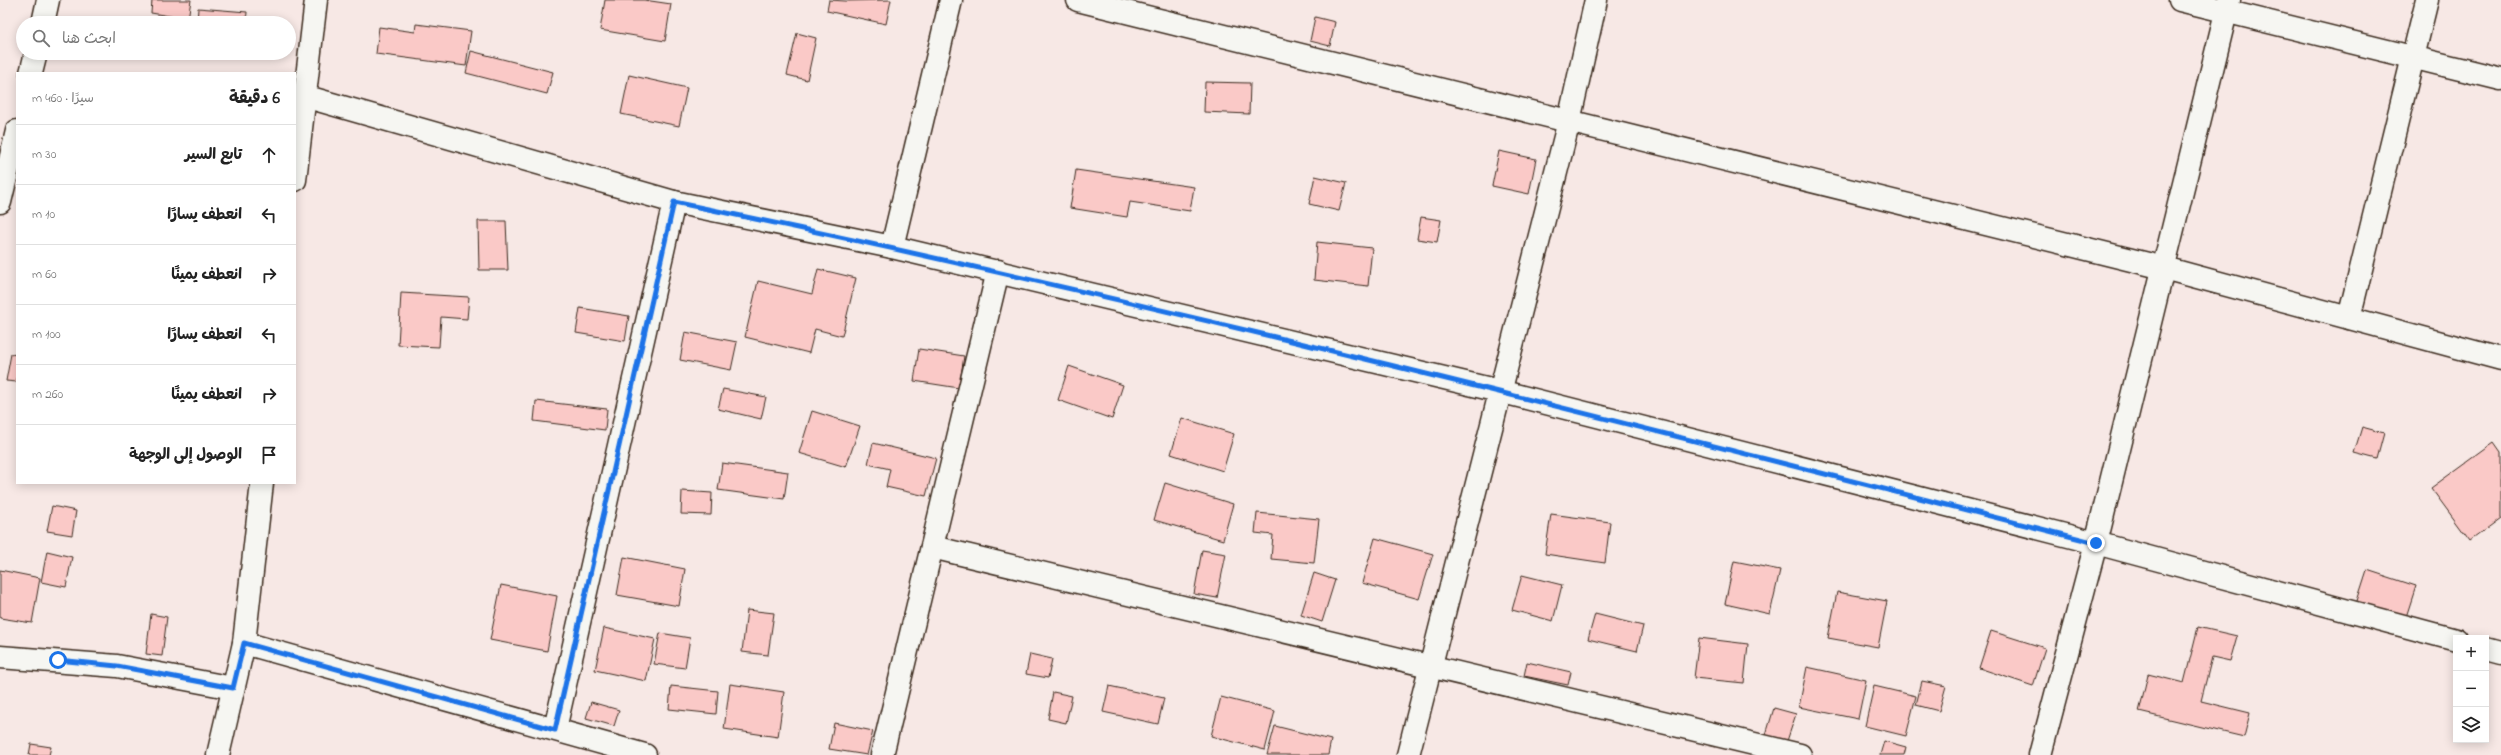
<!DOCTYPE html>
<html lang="ar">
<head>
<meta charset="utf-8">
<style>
	:root { --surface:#fff; --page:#f2f2f2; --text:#222; --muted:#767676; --line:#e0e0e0 }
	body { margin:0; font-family:"Indie Flower","Playpen Sans Arabic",sans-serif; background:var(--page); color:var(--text); direction:rtl }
	.controls { position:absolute; right:12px; bottom:12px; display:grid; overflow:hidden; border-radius:0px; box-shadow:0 2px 10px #0003 }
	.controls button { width:36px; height:36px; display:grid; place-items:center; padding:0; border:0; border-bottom:1px solid var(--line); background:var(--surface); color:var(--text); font:20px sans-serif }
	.stop { position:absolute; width:12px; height:12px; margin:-9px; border:3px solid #1a73e8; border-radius:50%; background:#fff }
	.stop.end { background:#1a73e8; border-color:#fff; box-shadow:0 1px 4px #0008 }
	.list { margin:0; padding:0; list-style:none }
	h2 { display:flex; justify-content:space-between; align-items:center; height:52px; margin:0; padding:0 16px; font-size:17px }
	h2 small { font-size:13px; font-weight:400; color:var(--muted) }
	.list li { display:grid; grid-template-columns:26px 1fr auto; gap:12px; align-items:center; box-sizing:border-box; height:60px; padding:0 16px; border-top:1px solid var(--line) }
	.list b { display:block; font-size:15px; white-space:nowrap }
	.list em { font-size:13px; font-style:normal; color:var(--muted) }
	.icon { flex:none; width:22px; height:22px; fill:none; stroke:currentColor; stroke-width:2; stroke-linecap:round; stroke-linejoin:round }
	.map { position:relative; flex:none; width:2501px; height:755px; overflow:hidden; direction:ltr }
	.search { position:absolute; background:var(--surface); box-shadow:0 2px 10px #0003; left:16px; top:16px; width:280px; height:44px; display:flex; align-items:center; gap:10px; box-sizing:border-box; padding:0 14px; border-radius:22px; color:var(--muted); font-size:15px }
	.panel { position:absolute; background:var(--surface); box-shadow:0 2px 10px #0003; left:16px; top:72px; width:280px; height:412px; border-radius:0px; direction:rtl }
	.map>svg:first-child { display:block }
	.building { fill:#fac9c7; stroke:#3b2a1e }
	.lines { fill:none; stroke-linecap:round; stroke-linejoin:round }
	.minor-casing { stroke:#3b2a1e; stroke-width:25 }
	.minor { stroke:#f6f6f2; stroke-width:22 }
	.route { stroke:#1a73e8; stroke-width:5 }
</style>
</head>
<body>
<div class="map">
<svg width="2501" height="755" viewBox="0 0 2501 755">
	<rect width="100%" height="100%" fill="#f7e8e5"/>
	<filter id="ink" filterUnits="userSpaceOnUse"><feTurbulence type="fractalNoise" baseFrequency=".025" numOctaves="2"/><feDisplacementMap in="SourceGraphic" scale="8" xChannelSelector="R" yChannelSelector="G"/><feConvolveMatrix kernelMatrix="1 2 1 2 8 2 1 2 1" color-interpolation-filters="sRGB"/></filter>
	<g filter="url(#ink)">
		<!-- building -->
		<g class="building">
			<path d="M152 0H191L188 19 151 13Z"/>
			<path d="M605 0H644L671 4 665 41 600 30Z"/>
			<path d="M829 0 846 1 891 0 886 24 827 11Z"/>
			<path d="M198 8 247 12 246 23H197Z"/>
			<path d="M1315 17 1335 22 1330 46 1310 41Z"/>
			<path d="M416 24 471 31 466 66 376 54 379 27 415 32Z"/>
			<path d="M797 33 816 38 807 80 787 75Z"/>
			<path d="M471 51 553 72 547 94 466 73Z"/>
			<path d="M629 75 687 88 679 126 621 114Z"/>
			<path d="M1205 82 1250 83 1249 114 1204 112Z"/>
			<path d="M1499 151 1536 159 1529 194 1492 186Z"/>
			<path d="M1076 170 1194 187 1190 211 1130 202 1127 217 1070 208Z"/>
			<path d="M1315 176 1346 183 1339 211 1309 204Z"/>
			<path d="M1421 217 1441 220 1437 242 1417 239Z"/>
			<path d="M478 221H506L508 270H479Z"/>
			<path d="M1317 242 1372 248 1368 286 1314 280Z"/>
			<path d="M818 269 856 278 842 336 815 329 809 353 745 337 758 281 812 294Z"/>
			<path d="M401 293 469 297 467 319 441 317 439 347 398 345Z"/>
			<path d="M580 308 629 316 625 341 576 333Z"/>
			<path d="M685 332 737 342 731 370 680 360Z"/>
			<path d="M919 349 964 356 959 388 914 381Z"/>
			<path d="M11 354 17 355V382L6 381Z"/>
			<path d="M1069 366 1123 385 1112 419 1058 400Z"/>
			<path d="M723 389 766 397 761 419 718 409Z"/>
			<path d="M536 401 607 409 605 430 534 421Z"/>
			<path d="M812 411 860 426 846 467 799 453Z"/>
			<path d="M1182 418 1234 434 1223 471 1171 454Z"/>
			<path d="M2362 427 2384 433 2377 459 2354 453Z"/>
			<path d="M2494 442 2501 452V518L2470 541 2431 488Z"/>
			<path d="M873 443 936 458 926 496 886 487 890 469 868 464Z"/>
			<path d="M722 463 788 472 784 499 718 490Z"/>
			<path d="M1165 483 1233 504 1223 540 1154 520Z"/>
			<path d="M682 491 712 493 711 515 681 514Z"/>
			<path d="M52 506 76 511 72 535 47 531Z"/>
			<path d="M1257 513 1319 519 1314 563 1271 559 1273 535 1255 533Z"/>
			<path d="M1551 514 1610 522 1605 563 1545 554Z"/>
			<path d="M1375 538 1433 554 1419 599 1362 583Z"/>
			<path d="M1202 550 1226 554 1217 598 1194 594Z"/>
			<path d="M47 551 72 557 66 587 41 582Z"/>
			<path d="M624 557 685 569 679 606 617 595Z"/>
			<path d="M1734 561 1780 570 1770 614 1725 604Z"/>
			<path d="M0 570 40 578 32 623 0 618Z"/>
			<path d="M2367 570 2416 586 2405 620 2356 604Z"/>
			<path d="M1314 573 1335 580 1322 622 1301 615Z"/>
			<path d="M1522 575 1562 585 1553 621 1512 610Z"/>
			<path d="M501 585 557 596 547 651 490 640Z"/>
			<path d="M1837 592 1887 601 1878 647 1828 638Z"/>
			<path d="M747 610 774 613 768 655 742 652Z"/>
			<path d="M151 614 167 617 162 656 146 654Z"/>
			<path d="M1595 614 1643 626 1637 651 1588 639Z"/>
			<path d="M2198 627 2237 636 2230 661 2212 657 2201 701 2250 713 2244 737 2139 712 2148 674 2184 683Z"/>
			<path d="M604 628 655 639 646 681 595 670Z"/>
			<path d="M1991 631 2045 648 2033 686 1979 668Z"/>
			<path d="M660 633 690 638 685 668 654 664Z"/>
			<path d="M1699 638 1748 644 1744 683 1694 678Z"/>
			<path d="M1030 654 1052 659 1048 678 1026 674Z"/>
			<path d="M1527 662 1571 672 1568 685 1524 676Z"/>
			<path d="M1807 667 1866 680 1858 719 1799 707Z"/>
			<path d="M1922 681 1946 686 1939 711 1916 705Z"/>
			<path d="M730 684 784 692 778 737 724 729Z"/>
			<path d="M671 686 718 691 716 714 669 709Z"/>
			<path d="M1109 686 1164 698 1158 724 1103 712Z"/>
			<path d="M1874 686 1916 696 1906 736 1865 726Z"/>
			<path d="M1053 692 1072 696 1066 723 1048 719Z"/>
			<path d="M1221 697 1275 711 1265 750 1211 736Z"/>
			<path d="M591 702 619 710 614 726 586 718Z"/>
			<path d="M1774 708 1796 714 1786 744 1765 738Z"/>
			<path d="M834 723 873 731 867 755 829 749Z"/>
			<path d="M1275 726 1331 740 1328 755H1267Z"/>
			<path d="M1884 741 1906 747 1904 755H1880Z"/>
			<path d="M31 744 51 747 49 755H29Z"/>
		</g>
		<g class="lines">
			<!-- minor casing -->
			<g class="minor-casing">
				<g id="minor">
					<path d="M1078 0 2164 268 2501 359"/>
					<path d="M2180 0 2501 79"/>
					<path d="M43 23 48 0"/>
					<path d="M31 73 36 53"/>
					<path d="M304 96 674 202 892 247 1499 391 2096 543 2456 640"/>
					<path d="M295 180 316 0"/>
					<path d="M0 202 17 131"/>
					<path d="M892 247 951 0"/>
					<path d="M2349 318 2427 0"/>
					<path d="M932 547 1800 755"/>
					<path d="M244 643 645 755"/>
					<path d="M2486 649 2501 653"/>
					<path d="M0 657 117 666 233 688"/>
					<path d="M555 729 674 202"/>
					<path d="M218 755 244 643 262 483"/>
					<path d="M882 755 998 271"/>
					<path d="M1408 755 1569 121 1596 0"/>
					<path d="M2040 755 2096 543 2229 0"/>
				</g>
			</g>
			<!-- minor -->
			<use href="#minor" class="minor"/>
		</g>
	</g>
	<g class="lines" filter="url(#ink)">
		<!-- route -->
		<path class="route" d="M58 660 117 666 233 688 244 643 555 730 674 202C1151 300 1624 423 2096 543"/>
	</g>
</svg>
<div class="controls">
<button>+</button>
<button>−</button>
<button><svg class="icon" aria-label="layers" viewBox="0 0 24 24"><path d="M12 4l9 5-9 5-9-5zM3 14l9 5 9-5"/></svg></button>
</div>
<div class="stop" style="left:58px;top:660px"></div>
<div class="stop end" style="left:2096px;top:543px"></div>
<div class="search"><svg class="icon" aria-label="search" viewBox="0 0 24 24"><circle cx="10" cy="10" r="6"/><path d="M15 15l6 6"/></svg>ابحث هنا</div>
<section class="panel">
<h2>6 دقيقة<small>سيرًا · 460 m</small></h2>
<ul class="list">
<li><svg class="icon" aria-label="ahead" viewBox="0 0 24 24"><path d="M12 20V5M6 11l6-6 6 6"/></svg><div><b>تابع السير</b></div><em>30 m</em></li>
<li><svg class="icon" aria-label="left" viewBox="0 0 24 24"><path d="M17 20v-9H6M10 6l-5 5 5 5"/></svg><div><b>انعطف يسارًا</b></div><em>10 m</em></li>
<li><svg class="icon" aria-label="right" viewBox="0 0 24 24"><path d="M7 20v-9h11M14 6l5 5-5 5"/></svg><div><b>انعطف يمينًا</b></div><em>60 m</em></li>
<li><svg class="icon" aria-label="left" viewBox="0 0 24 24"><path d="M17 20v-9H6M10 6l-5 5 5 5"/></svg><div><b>انعطف يسارًا</b></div><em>100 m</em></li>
<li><svg class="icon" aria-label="right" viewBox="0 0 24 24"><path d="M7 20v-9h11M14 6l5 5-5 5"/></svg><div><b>انعطف يمينًا</b></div><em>260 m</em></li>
<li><svg class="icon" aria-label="arrive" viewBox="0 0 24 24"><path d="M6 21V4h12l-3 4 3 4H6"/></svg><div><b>الوصول إلى الوجهة</b></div></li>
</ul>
</section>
</div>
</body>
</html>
